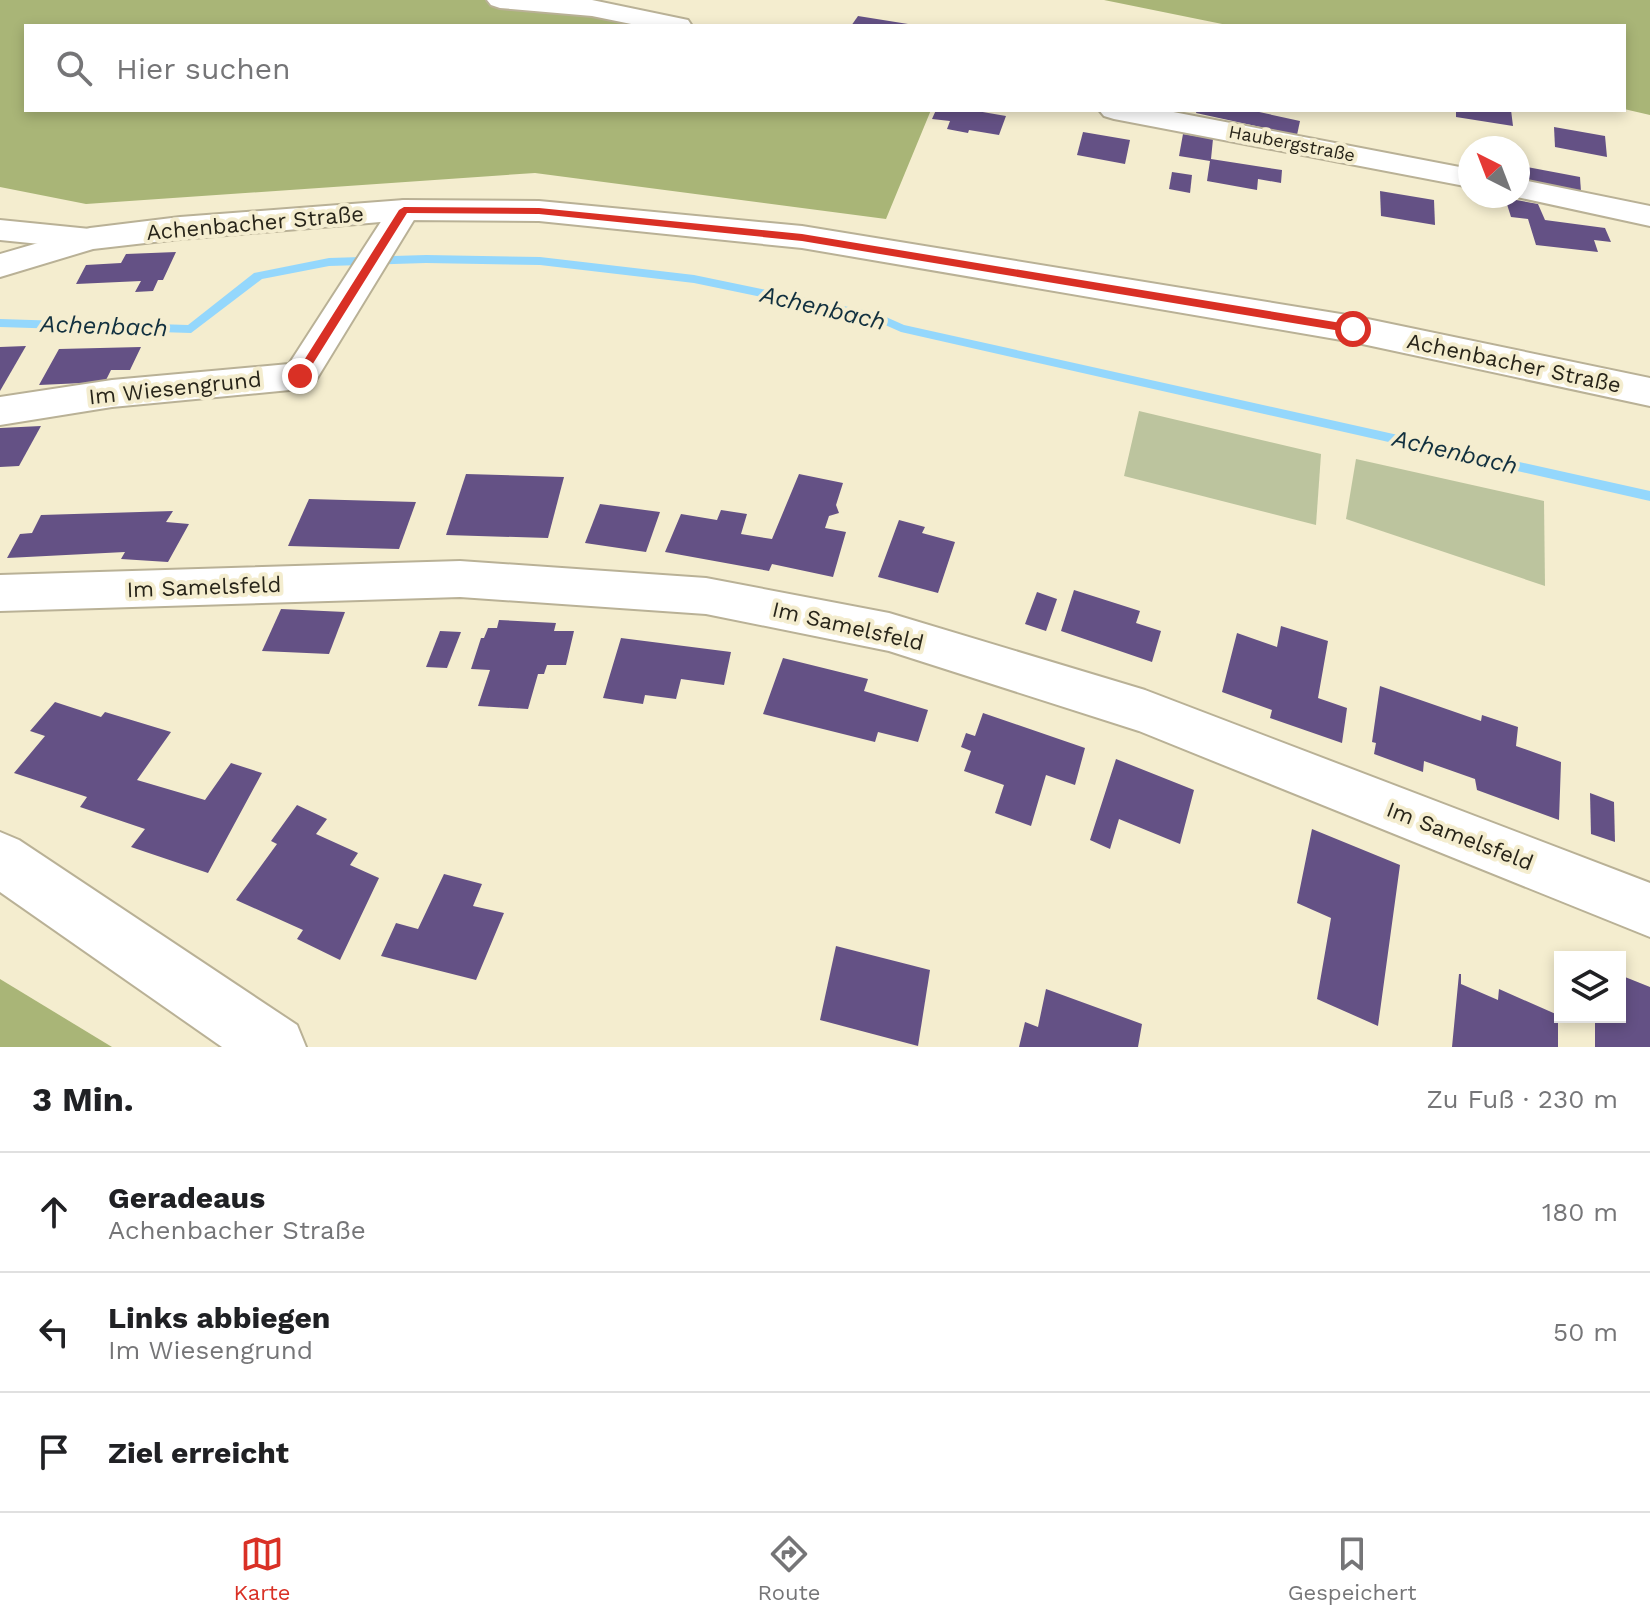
<!DOCTYPE html>
<html lang="de">
<head>
<meta charset="utf-8">
<style>
	:root { --surface:#fff; --page:#f2f2f2; --text:#202124; --muted:#757577; --line:#e0e0e0; --accent:#d93025 }
	body { margin:0; font-family:"Work Sans",sans-serif; background:var(--page); color:var(--text) }
	.controls { position:absolute; right:24px; bottom:24px; display:grid; overflow:hidden; border-radius:0px; box-shadow:0 4px 12px #0003 }
	.controls button { width:72px; height:72px; display:grid; place-items:center; padding:0; border:0; border-bottom:2px solid var(--line); background:var(--surface); color:var(--text); font:40px sans-serif }
	.compass { position:absolute; left:1458px; top:136px; width:72px; height:72px; border-radius:50%; background:var(--surface); box-shadow:0 4px 12px #0003; rotate:318deg }
	.stop { position:absolute; width:24px; height:24px; margin:-18px; border:6px solid #d93025; border-radius:50%; background:#fff }
	.stop.end { background:#d93025; border-color:#fff; box-shadow:0 2px 8px #0008 }
	.list { margin:0; padding:0; list-style:none }
	h2 { display:flex; justify-content:space-between; align-items:center; height:104px; margin:0; padding:0 32px; font-size:34px }
	h2 small { font-size:26px; font-weight:400; color:var(--muted) }
	.list li { display:grid; grid-template-columns:52px 1fr auto; gap:24px; align-items:center; box-sizing:border-box; height:120px; padding:0 32px; border-top:2px solid var(--line) }
	.list b { display:block; font-size:30px; white-space:nowrap }
	.list p { margin:0; font-size:26px; white-space:nowrap; color:var(--muted) }
	.list em { font-size:26px; font-style:normal; color:var(--muted) }
	.icon { flex:none; width:44px; height:44px; fill:none; stroke:currentColor; stroke-width:2; stroke-linecap:round; stroke-linejoin:round }
	.map { position:relative; flex:none; width:1650px; height:1047px; overflow:hidden }
	.search { position:absolute; background:var(--surface); box-shadow:0 4px 12px #0003; left:24px; right:24px; top:24px; height:88px; display:flex; align-items:center; gap:20px; box-sizing:border-box; padding:0 28px; border-radius:0px; color:var(--muted); font-size:30px }
	.sheet { height:464px; background:var(--surface) }
	nav { display:flex; justify-content:space-around; align-items:center; box-sizing:border-box; height:112px; border-top:2px solid var(--line); background:var(--surface); font-size:22px; color:var(--muted) }
	nav a { display:grid; justify-items:center; gap:4px }
	nav .on { color:var(--accent) }
	.map>svg:first-child { display:block }
	.green { fill:#bcc49e }
	.forest { fill:#a9b577 }
	.lines { fill:none; stroke-linecap:round; stroke-linejoin:round }
	.stream { fill:#94d7fc; fill-rule:evenodd }
	.building { fill:#645185 }
	.street-casing { stroke:#b9b196; stroke-width:4 }
	.secondary-casing { stroke:#b9b196; stroke-width:4 }
	.street { fill:#fff; fill-rule:evenodd }
	.secondary { fill:#fff; fill-rule:evenodd }
	.route { fill:#d93025 }
	.labels { text-anchor:middle; dominant-baseline:central; stroke-width:8; stroke-linejoin:round; paint-order:stroke }
	.far-street-label { font-size:18px; fill:#272419; stroke:#f4edcf }
	.street-label { font-size:22px; fill:#272419; stroke:#f4edcf }
	.water-label { font-size:24px; font-style:italic; fill:#11303f; stroke:#f4edcf }
</style>
</head>
<body>
<div class="map">
<svg width="1650" height="1047" viewBox="0 0 1650 1047">
	<rect width="100%" height="100%" fill="#f4edcf"/>
	<!-- green -->
	<g class="green">
		<path d="M1139 411 1321 454 1316 525 1124 476Z"/>
		<path d="M1356 459 1544 501 1545 586 1346 519Z"/>
	</g>
	<!-- forest -->
	<g class="forest">
		<path d="M0 0H528L690 26H26V110H931L886 219 535 173 86 204 0 187Z"/>
		<path d="M1104 0H1650V115L1624 109V26H1232Z"/>
		<path d="M0 979 112 1047H0Z"/>
	</g>
	<g class="lines">
		<!-- stream -->
		<path class="stream" d="M426 255 540 257 694 275 877 313 904 325 1650 491V501L901 332 874 320 694 283 540 265 426 263 329 266 262 279 191 333 0 327V319L188 325 254 273 329 258Z"/>
	</g>
	<!-- building -->
	<g class="building">
		<path d="M858 16 908 24 907 26H851Z"/>
		<path d="M936 110H971L1006 116 999 135 969 130 968 133 947 129 950 121 932 119Z"/>
		<path d="M1197 110H1250L1300 121 1297 135 1196 113Z"/>
		<path d="M1456 110H1511L1513 126 1456 117Z"/>
		<path d="M1554 127 1605 136 1607 157 1555 147Z"/>
		<path d="M1083 132 1130 140 1125 164 1077 155Z"/>
		<path d="M1183 134 1213 139 1211 159 1282 170 1281 183 1258 179 1257 190 1207 181 1210 161 1179 156Z"/>
		<path d="M1527 167 1580 177 1581 192 1529 182Z"/>
		<path d="M1172 172 1192 175 1190 193 1169 189Z"/>
		<path d="M1380 191 1434 200 1435 225 1381 216Z"/>
		<path d="M1505 198 1538 204 1545 220 1605 228 1611 242 1594 240 1598 252 1536 245 1528 219 1511 217Z"/>
		<path d="M176 252 163 280H158L153 291 135 292 141 281 76 284 86 265 121 263 126 254Z"/>
		<path d="M26 346 0 391V347Z"/>
		<path d="M141 347 130 370H111L105 382 39 385 59 349Z"/>
		<path d="M41 426 19 466 0 467V428Z"/>
		<path d="M466 474 564 477 548 538 446 535Z"/>
		<path d="M799 474 843 483 836 505 839 513 829 516 825 528 846 532 833 577 772 564 769 571 665 552 681 514 717 520 721 510 747 514 741 534 772 539Z"/>
		<path d="M309 499 416 502 399 549 288 546Z"/>
		<path d="M600 504 660 512 646 552 585 543Z"/>
		<path d="M173 511 166 522 189 524 168 562 121 559 125 552 7 558 20 534 32 533 41 515Z"/>
		<path d="M899 520 925 527 922 533 955 542 938 593 878 577Z"/>
		<path d="M1074 590 1140 611 1136 623 1161 631 1152 662 1061 631Z"/>
		<path d="M1037 592 1057 599 1046 631 1025 624Z"/>
		<path d="M281 609 345 612 329 654 262 651Z"/>
		<path d="M499 620 556 623 554 631H574L566 665H547L544 674H538L528 709 478 706 490 670 471 669 481 638H484L488 628H497Z"/>
		<path d="M1281 626 1328 641 1318 698 1347 708 1342 743 1270 718 1272 710 1222 692 1237 633 1277 647Z"/>
		<path d="M440 631 461 632 447 668 426 667Z"/>
		<path d="M621 638 731 652 724 685 681 679 676 699 645 695 643 704 603 698Z"/>
		<path d="M783 658 868 679 864 691 928 710 918 742 878 732 875 742 763 714Z"/>
		<path d="M1380 686 1481 721 1482 715 1518 727 1516 746 1561 762 1559 820 1477 790 1475 779 1424 761 1423 772 1374 754 1376 743 1372 742Z"/>
		<path d="M55 702 101 717 105 712 171 732 137 780 205 800 231 763 262 773 208 873 131 847 145 829 80 807 87 797 14 773 45 736 30 731Z"/>
		<path d="M983 713 1085 748 1075 785 1046 775 1031 826 995 813 1004 785 964 771 971 751 961 747 966 733 975 736Z"/>
		<path d="M1116 759 1194 790 1180 844 1119 819 1110 849 1090 840Z"/>
		<path d="M1590 793 1614 802 1615 842 1591 834Z"/>
		<path d="M297 805 327 819 316 834 358 853 350 865 379 878 340 960 297 939 303 930 236 900 277 844 271 841Z"/>
		<path d="M1312 829 1400 865 1378 1026 1317 999 1331 918 1297 903Z"/>
		<path d="M444 874 482 884 473 906 504 913 476 980 381 956 396 923 418 929Z"/>
		<path d="M836 946 930 970 918 1046 820 1020Z"/>
		<path d="M1459 974H1461V984L1498 1000 1499 989 1558 1015V1047H1452Z"/>
		<path d="M1620 975 1650 987V1047H1595V1017H1620Z"/>
		<path d="M1046 989 1142 1024 1138 1047H1019L1025 1022 1038 1027Z"/>
	</g>
	<g class="lines">
		<!-- street casing -->
		<g class="street-casing">
			<g id="street">
				<path d="M487 0H592L688 20 692 26H641L592 16 500 8 491 5Z"/>
				<path d="M1099 110H1163L1470 169V187L1114 119 1104 116Z"/>
				<path d="M1518 179 1650 206V226L1512 196H1518Z"/>
				<path d="M404 200 415 203 420 210 313 385 300 389 112 407 0 425V397L112 380 289 364 393 203Z"/>
				<path d="M0 220 90 229 102 232 107 239 102 246 90 249 0 240Z"/>
				<path d="M460 561 706 578 889 613 1145 690 1650 883V937L1139 731 889 651 706 614 460 597 0 611V575Z"/>
			</g>
		</g>
		<!-- secondary casing -->
		<g class="secondary-casing">
			<g id="secondary">
				<path d="M404 200 539 201 802 226 1353 316 1650 378V406L1353 342 802 248 539 221 404 220 180 239 93 249 0 277V254L90 228 180 217Z"/>
				<path d="M0 832 19 840 297 1025 306 1047H222L0 892Z"/>
			</g>
		</g>
		<!-- street -->
		<use href="#street" class="street"/>
		<!-- secondary -->
		<use href="#secondary" class="secondary"/>
	</g>
	<!-- route -->
	<path class="route" d="M404 207 539 208 802 234 1353 325 1359 329 1353 333 802 241 539 214 407 213 304 378H296V373L399 210Z"/>
	<g class="labels">
		<!-- far-street labels -->
		<g class="far-street-label">
			<text transform="translate(1292 143) rotate(11)">Haubergstraße</text>
		</g>
		<!-- street labels -->
		<g class="street-label">
			<text transform="translate(255 223) rotate(-5)">Achenbacher Straße</text>
			<text transform="translate(1514 363) rotate(12)">Achenbacher Straße</text>
			<text transform="translate(175 388) rotate(-6)">Im Wiesengrund</text>
			<text transform="translate(204 587) rotate(-2)">Im Samelsfeld</text>
			<text transform="translate(848 626) rotate(13)">Im Samelsfeld</text>
			<text transform="translate(1460 836) rotate(21)">Im Samelsfeld</text>
		</g>
		<!-- water labels -->
		<g class="water-label">
			<text transform="translate(823 308) rotate(13)">Achenbach</text>
			<text transform="translate(104 326) rotate(2)">Achenbach</text>
			<text transform="translate(1455 452) rotate(13)">Achenbach</text>
		</g>
	</g>
</svg>
<div class="controls">
<button><svg class="icon" aria-label="layers" viewBox="0 0 24 24"><path d="M12 4l9 5-9 5-9-5zM3 14l9 5 9-5"/></svg></button>
</div>
<svg class="compass" viewBox="-18 -18 36 36"><path d="M0-13l5 13h-10z" fill="#e53935"/><path d="M0 13l5-13h-10z" fill="#757577"/></svg>
<div class="stop" style="left:1353px;top:329px"></div>
<div class="stop end" style="left:300px;top:376px"></div>
<div class="search"><svg class="icon" aria-label="search" viewBox="0 0 24 24"><circle cx="10" cy="10" r="6"/><path d="M15 15l6 6"/></svg>Hier suchen</div>
</div>
<section class="sheet">
<h2>3 Min.<small>Zu Fuß · 230 m</small></h2>
<ul class="list">
<li><svg class="icon" aria-label="ahead" viewBox="0 0 24 24"><path d="M12 20V5M6 11l6-6 6 6"/></svg><div><b>Geradeaus</b><p>Achenbacher Straße</p></div><em>180 m</em></li>
<li><svg class="icon" aria-label="left" viewBox="0 0 24 24"><path d="M17 20v-9H6M10 6l-5 5 5 5"/></svg><div><b>Links abbiegen</b><p>Im Wiesengrund</p></div><em>50 m</em></li>
<li><svg class="icon" aria-label="arrive" viewBox="0 0 24 24"><path d="M6 21V4h12l-3 4 3 4H6"/></svg><div><b>Ziel erreicht</b></div></li>
</ul>
</section>
<nav>
<a class="on"><svg class="icon" aria-label="map" viewBox="0 0 24 24"><path d="M3 6l6-2 6 2 6-2v14l-6 2-6-2-6 2zM9 4v14M15 6v14"/></svg>Karte</a>
<a><svg class="icon" aria-label="directions" viewBox="0 0 24 24"><path d="M12 3l9 9-9 9-9-9zM9 14v-3h6M13 9l2 2-2 2"/></svg>Route</a>
<a><svg class="icon" aria-label="saved" viewBox="0 0 24 24"><path d="M7 4h10v16l-5-4-5 4z"/></svg>Gespeichert</a>
</nav>
</body>
</html>
